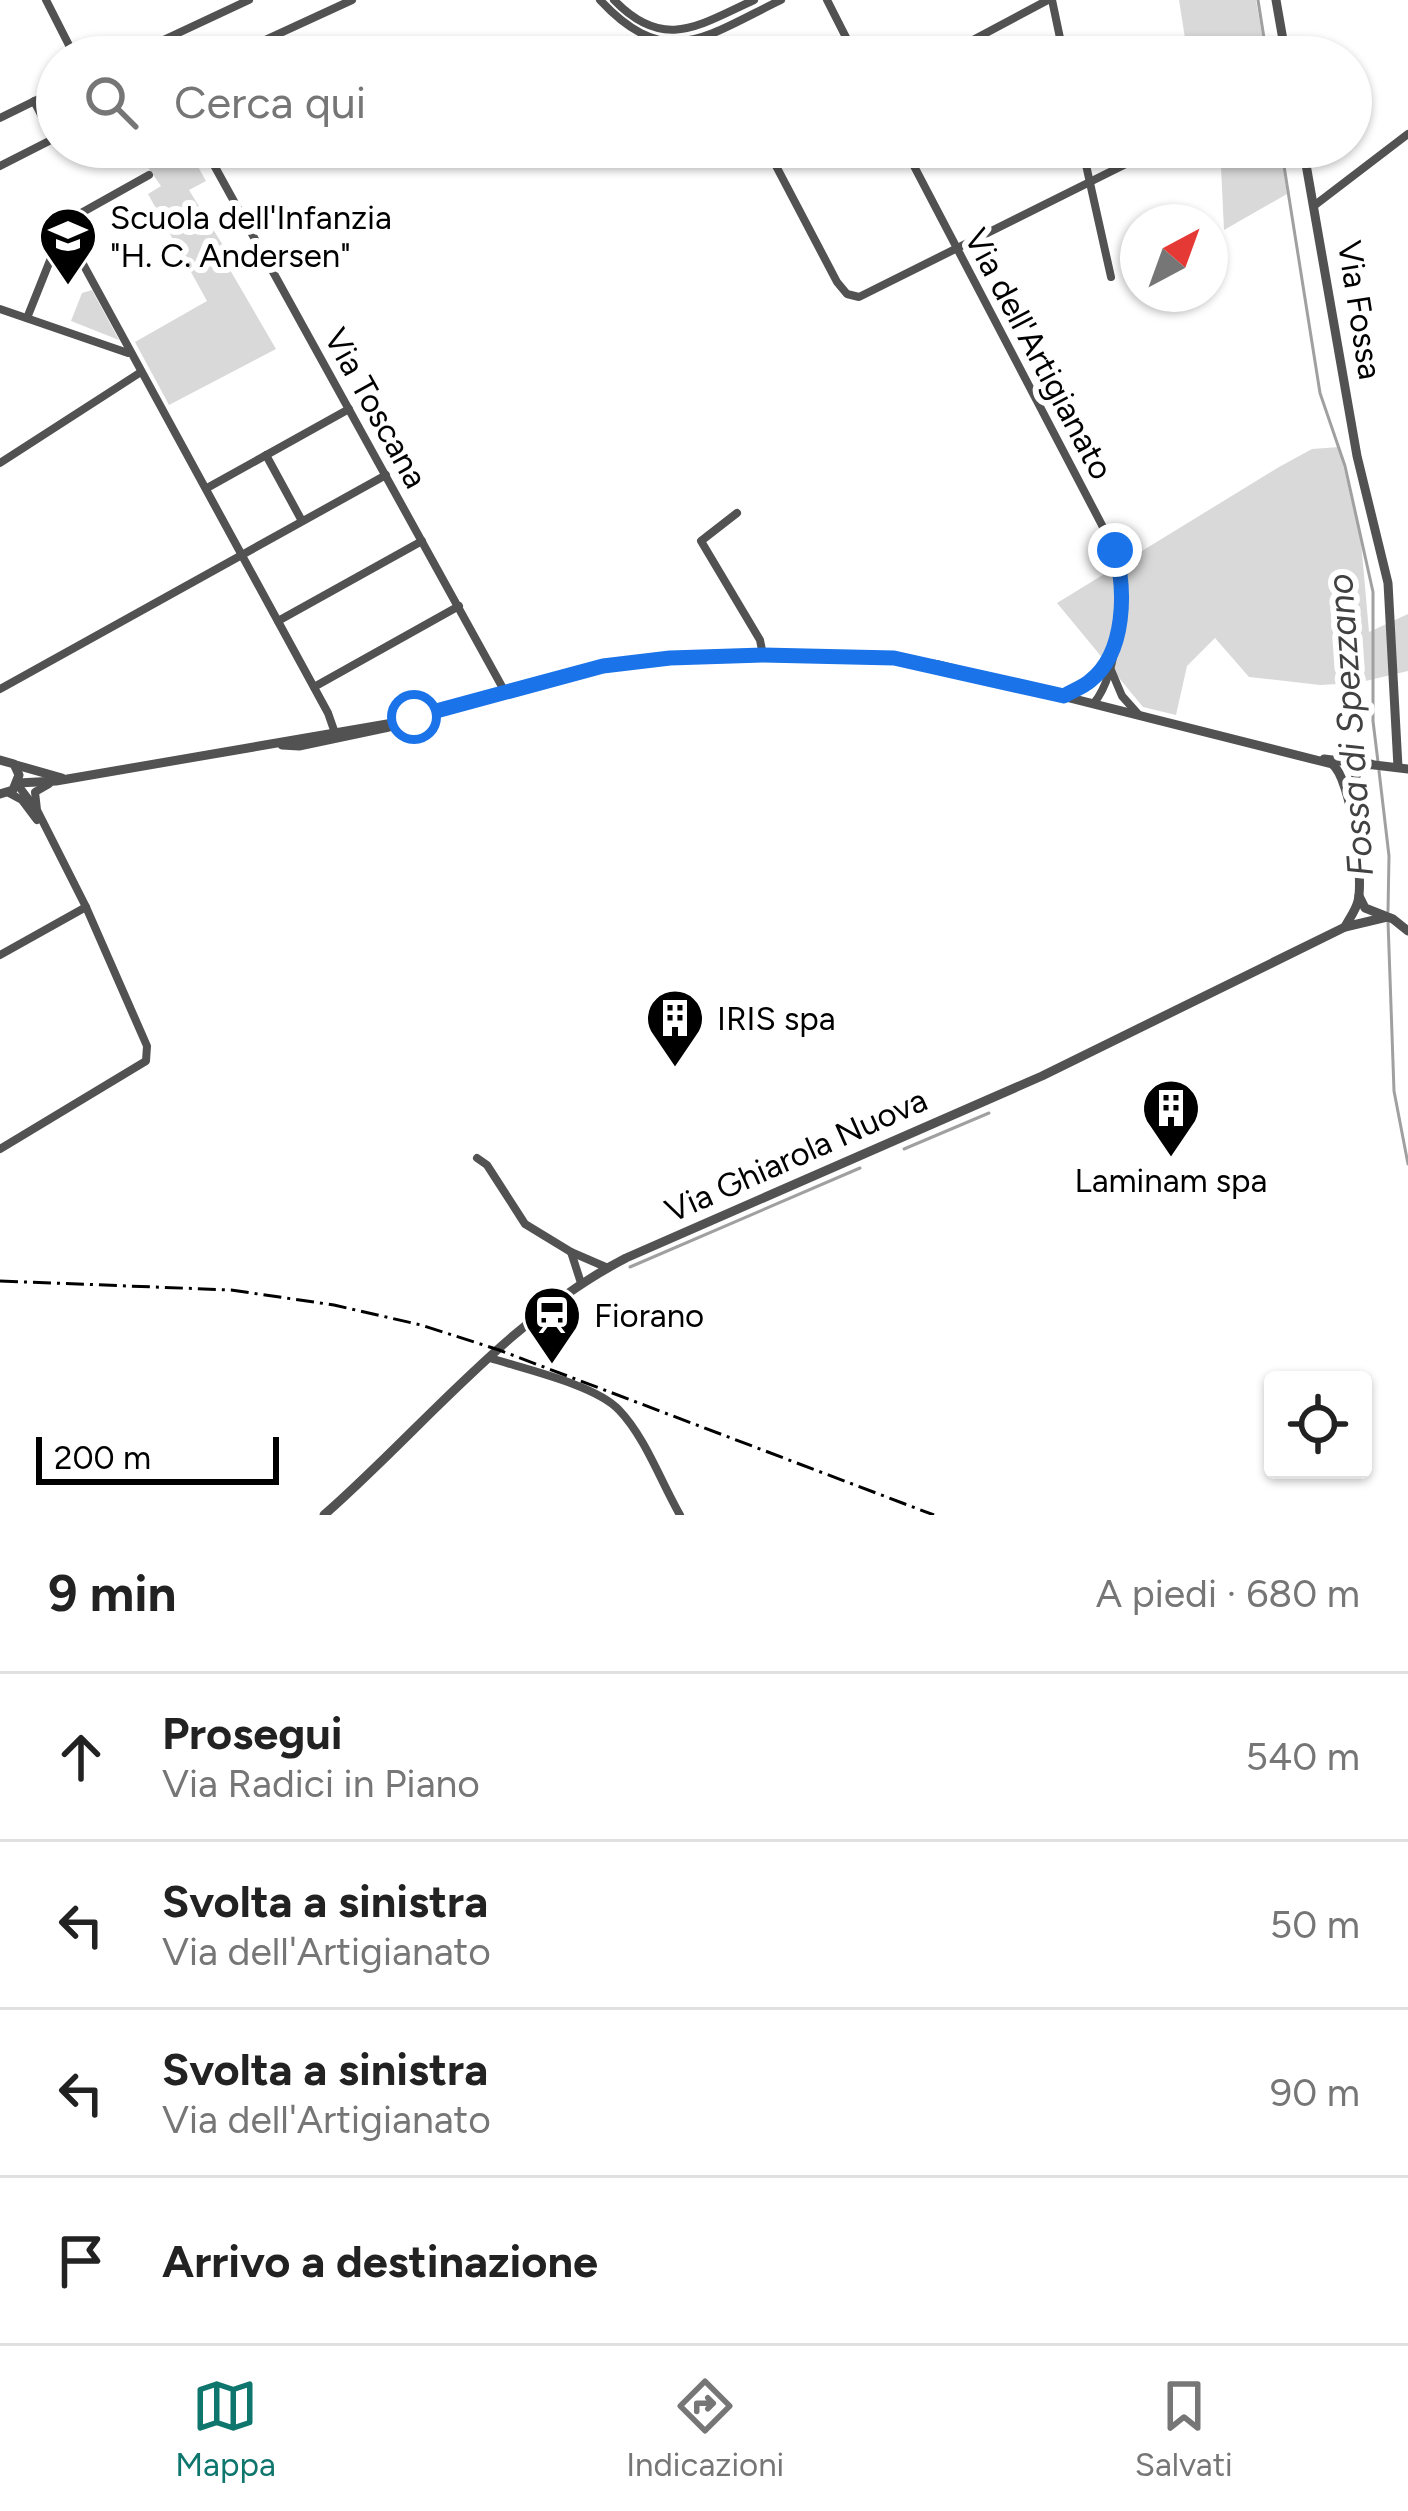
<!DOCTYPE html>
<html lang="it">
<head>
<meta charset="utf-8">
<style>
	:root { --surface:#fff; --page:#f2f2f2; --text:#222; --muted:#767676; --line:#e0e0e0; --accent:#0f766e }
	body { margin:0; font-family:Figtree,sans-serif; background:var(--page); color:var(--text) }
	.controls { position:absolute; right:36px; bottom:36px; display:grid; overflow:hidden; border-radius:12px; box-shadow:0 3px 9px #0004 }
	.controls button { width:108px; height:108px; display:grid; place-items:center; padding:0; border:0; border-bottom:3px solid var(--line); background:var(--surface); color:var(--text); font:60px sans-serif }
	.compass { position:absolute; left:1120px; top:204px; width:108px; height:108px; border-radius:50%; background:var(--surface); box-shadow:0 3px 9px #0004; rotate:41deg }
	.scale { position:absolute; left:36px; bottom:30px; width:243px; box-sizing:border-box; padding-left:12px; border:6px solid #000; border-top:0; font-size:33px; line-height:42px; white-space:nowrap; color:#000; -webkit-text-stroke:9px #fff; paint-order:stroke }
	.stop { position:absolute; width:36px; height:36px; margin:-27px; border:9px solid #1a73e8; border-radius:50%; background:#fff }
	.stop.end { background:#1a73e8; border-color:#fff; box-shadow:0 3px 12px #0008 }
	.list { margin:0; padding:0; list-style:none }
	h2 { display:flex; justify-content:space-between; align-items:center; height:156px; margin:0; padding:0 48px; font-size:51px }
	h2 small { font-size:39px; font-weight:400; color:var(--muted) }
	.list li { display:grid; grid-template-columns:78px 1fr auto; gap:36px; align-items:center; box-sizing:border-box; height:168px; padding:0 48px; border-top:3px solid var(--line) }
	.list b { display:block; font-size:45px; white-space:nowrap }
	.list p { margin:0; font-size:39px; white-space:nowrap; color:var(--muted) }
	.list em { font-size:39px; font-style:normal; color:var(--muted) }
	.icon { flex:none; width:66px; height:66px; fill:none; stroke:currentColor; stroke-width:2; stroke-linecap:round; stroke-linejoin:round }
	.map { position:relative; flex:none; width:1408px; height:1515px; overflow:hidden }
	.search { position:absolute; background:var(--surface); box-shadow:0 3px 9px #0004; left:36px; right:36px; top:36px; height:132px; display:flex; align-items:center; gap:30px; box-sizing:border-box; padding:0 42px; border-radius:66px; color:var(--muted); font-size:45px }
	.sheet { height:828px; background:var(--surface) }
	nav { display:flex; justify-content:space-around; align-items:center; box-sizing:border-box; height:168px; border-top:3px solid var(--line); background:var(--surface); font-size:33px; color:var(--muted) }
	nav a { display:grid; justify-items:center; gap:6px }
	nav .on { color:var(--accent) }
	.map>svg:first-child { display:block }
	.green { fill:#d9d9d9 }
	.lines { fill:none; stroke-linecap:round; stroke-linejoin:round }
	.stream { stroke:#a0a0a0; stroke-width:3 }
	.minor { stroke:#525252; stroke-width:8 }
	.tertiary { stroke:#525252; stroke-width:9 }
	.rail { stroke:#000; stroke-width:3; stroke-dasharray:18 6 3 6; stroke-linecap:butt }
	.route { stroke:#1a73e8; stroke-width:15 }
	.labels { text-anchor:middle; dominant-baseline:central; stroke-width:12; stroke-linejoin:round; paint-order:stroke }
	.poi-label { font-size:33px; fill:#000; stroke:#fff; text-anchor:start }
	.street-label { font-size:33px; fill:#000; stroke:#fff }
	.water-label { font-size:36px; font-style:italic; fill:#414141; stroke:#fff }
</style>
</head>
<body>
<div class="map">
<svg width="1408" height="1515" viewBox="0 0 1408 1515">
	<rect width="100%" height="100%" fill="#fff"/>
	<!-- green -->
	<g class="green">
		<path d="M1179 0H1256L1266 57H1188Z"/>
		<path d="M134 147H187L206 181 189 190 224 247 219 251 276 349 169 405 135 342 207 301 148 194 161 186Z"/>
		<path d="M1220 147H1280L1287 194 1224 230Z"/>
		<path d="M92 290 119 340 71 321 82 293Z"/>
		<path d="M1339 447 1361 541 1369 632 1408 614V671L1357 683 1320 685 1249 677 1215 638 1187 666 1176 715 1143 707 1057 603 1279 467 1312 449Z"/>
	</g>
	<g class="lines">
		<!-- stream -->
		<g class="stream">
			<path d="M1258 0 1267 57"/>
			<path d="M1281 147 1320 393 1345 466 1373 592V721L1378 762"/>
			<path d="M1379 771 1389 856 1388 911"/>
			<path d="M1388 921 1394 1091 1408 1164"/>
			<path d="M904 1149 989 1113"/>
			<path d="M630 1267 860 1168"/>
		</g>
		<!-- minor -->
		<g class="minor">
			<path d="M46 0 75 57"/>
			<path d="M600 0C667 72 706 36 781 0"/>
			<path d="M614 0C664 52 699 25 754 0"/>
			<path d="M827 0 856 57"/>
			<path d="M1052 0 1064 57"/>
			<path d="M127 57 249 0"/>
			<path d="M228 57 352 0"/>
			<path d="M941 57 1048 0"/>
			<path d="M34 101 53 138"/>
			<path d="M0 118 57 90"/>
			<path d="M204 147 505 692"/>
			<path d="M777 147 775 164 837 282 847 294 859 297 1160 147"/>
			<path d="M904 147 1115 550C1125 587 1119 673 1094 703"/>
			<path d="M1082 147 1111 277"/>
			<path d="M0 166 57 137"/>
			<path d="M1315 205 1408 134"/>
			<path d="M71 242 328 713 335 733"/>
			<path d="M0 309 128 353"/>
			<path d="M27 318 51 258 69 247 65 222 149 175"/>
			<path d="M266 455 302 521"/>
			<path d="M0 463 141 372"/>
			<path d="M207 488 349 409"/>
			<path d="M737 513 701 541 760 640 763 655"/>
			<path d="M278 621 422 541"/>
			<path d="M1111 670 1122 696 1138 714"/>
			<path d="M314 687 459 606"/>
			<path d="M0 689 386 475"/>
			<path d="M1064 696 1092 680 1110 658"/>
			<path d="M17 784 36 809"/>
			<path d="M9 793 22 800 37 820"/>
			<path d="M0 955 86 907"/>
			<path d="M0 1149 146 1061 147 1046 86 907 37 810 35 792 49 784"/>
			<path d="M477 1158 487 1165 525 1224 571 1252 608 1268"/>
			<path d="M571 1252 581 1283"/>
			<path d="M490 1358C524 1369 596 1385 619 1410 645 1437 661 1482 680 1515"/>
		</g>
		<!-- tertiary -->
		<g class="tertiary">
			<path d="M1276 0 1286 57"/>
			<path d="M1303 147 1357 456 1388 583 1398 767"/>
			<path d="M282 745 299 746 389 727"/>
			<path d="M1324 759 1408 769"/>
			<path d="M0 760 14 764 19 775 13 790 0 794"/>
			<path d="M16 765 62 778"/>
			<path d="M18 783 56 781 393 723 603 666 670 658 818 654 885 657 939 665 1332 764C1351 778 1364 877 1358 901 1356 910 1349 919 1345 927"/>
			<path d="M1351 790 1358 771 1371 764"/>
			<path d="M1359 896 1365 908 1393 919 1408 931"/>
			<path d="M324 1515C423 1428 508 1319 626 1258L1042 1076 1345 927 1387 917"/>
		</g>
		<!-- rail -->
		<path class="rail" d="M0 1281 231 1290 334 1305 421 1325 499 1350 934 1515"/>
	</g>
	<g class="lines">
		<!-- route -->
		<path class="route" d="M414 717 603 666 670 658 763 655 894 658 1064 696C1072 691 1083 687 1090 681 1126 653 1126 590 1115 550"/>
	</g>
	<!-- icons -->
	<defs>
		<g id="school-pin" transform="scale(3)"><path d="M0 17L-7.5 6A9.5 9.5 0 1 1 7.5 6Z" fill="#000" stroke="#fff"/><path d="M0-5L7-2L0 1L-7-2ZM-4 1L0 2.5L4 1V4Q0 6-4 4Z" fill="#fff"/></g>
		<g id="building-pin" transform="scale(3)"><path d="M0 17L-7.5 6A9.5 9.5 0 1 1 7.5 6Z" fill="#000" stroke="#fff"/><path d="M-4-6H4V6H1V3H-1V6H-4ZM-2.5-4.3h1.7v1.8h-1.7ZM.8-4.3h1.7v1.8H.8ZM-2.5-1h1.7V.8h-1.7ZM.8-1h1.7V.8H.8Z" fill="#fff"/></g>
		<g id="station-pin" transform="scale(3)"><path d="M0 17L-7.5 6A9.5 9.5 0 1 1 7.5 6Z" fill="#000" stroke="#fff"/><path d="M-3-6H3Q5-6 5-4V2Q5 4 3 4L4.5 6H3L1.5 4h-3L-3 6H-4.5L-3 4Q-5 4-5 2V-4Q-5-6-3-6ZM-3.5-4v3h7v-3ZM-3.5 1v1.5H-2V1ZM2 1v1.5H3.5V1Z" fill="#fff"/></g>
	</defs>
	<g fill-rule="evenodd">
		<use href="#school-pin" x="68" y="236"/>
		<use href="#building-pin" x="675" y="1018"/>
		<use href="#building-pin" x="1171" y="1108"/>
		<use href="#station-pin" x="552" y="1315"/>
	</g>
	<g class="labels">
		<!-- poi labels -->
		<g class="poi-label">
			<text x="110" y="217">Scuola dell'Infanzia<tspan x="110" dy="38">"H. C. Andersen"</tspan></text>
			<text x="717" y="1018">IRIS spa</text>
			<text x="1171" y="1180" text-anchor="middle">Laminam spa</text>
			<text x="594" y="1315">Fiorano</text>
		</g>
		<!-- street labels -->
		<g class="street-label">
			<text transform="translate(1360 310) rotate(81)">Via Fossa</text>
			<text transform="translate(1039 354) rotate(62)">Via dell'Artigianato</text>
			<text transform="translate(376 408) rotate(61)">Via Toscana</text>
			<text transform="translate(796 1155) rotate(-24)">Via Ghiarola Nuova</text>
		</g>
		<!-- water labels -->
		<g class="water-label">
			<text transform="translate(1350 725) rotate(-94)">Fossa di Spezzano</text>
		</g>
	</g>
</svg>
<div class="controls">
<button><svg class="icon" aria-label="locate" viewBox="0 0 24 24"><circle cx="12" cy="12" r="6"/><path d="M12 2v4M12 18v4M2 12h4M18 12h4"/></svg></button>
</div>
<svg class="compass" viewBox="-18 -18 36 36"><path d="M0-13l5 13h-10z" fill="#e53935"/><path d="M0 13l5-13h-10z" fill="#767676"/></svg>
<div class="scale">200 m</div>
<div class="stop" style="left:414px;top:717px"></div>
<div class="stop end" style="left:1115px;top:550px"></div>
<div class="search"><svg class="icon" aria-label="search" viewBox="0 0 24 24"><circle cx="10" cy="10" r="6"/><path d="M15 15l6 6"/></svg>Cerca qui</div>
</div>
<section class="sheet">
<h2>9 min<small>A piedi · 680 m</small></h2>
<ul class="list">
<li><svg class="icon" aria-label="ahead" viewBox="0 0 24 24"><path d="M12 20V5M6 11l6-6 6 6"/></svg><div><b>Prosegui</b><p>Via Radici in Piano</p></div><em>540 m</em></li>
<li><svg class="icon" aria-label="left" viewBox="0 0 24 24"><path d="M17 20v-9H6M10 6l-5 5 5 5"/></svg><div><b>Svolta a sinistra</b><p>Via dell'Artigianato</p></div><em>50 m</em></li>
<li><svg class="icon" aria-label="left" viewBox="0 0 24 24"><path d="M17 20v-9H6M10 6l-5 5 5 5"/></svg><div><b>Svolta a sinistra</b><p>Via dell'Artigianato</p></div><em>90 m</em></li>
<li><svg class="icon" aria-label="arrive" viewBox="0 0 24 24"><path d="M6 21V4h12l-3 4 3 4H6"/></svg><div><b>Arrivo a destinazione</b></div></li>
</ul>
</section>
<nav>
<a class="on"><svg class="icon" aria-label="map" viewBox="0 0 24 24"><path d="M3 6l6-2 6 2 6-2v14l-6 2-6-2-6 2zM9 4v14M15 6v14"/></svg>Mappa</a>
<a><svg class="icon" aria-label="directions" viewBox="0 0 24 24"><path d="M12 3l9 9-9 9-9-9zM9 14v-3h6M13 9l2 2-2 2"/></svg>Indicazioni</a>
<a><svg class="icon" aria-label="saved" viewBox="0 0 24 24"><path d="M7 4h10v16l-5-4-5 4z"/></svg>Salvati</a>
</nav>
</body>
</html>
